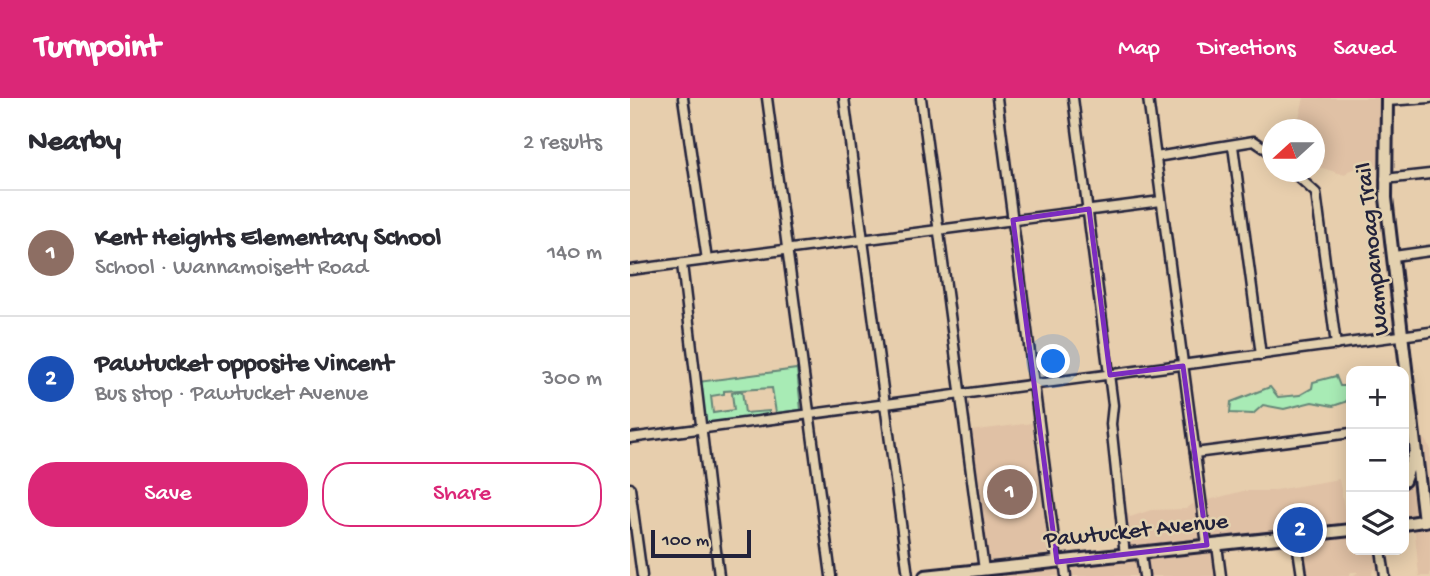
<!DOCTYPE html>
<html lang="en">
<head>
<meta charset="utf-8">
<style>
	:root { --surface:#fff; --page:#f7f7f7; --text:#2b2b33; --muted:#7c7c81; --line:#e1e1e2; --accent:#db2777 }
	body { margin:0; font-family:"Gochi Hand",sans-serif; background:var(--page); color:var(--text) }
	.controls { position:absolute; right:21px; bottom:21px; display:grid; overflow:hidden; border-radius:14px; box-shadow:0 4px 18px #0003 }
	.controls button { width:63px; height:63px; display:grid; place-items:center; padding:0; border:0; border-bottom:2px solid var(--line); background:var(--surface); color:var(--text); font:35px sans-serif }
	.compass { position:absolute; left:632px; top:21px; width:63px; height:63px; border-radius:50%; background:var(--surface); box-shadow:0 4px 18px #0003; rotate:249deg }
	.scale { position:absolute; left:21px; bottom:18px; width:100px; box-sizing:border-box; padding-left:7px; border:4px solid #22223b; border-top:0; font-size:19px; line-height:24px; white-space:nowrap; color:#22223b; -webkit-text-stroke:5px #e3d1af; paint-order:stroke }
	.you { position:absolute; left:424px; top:264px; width:24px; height:24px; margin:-18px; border:5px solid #fff; border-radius:50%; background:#1a73e8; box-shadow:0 0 0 10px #1a73e833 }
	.badge { display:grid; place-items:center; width:46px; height:46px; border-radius:50%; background:var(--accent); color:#fff; font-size:23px; font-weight:700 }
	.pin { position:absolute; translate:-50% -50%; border:4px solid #fff; box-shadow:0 2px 7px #0006 }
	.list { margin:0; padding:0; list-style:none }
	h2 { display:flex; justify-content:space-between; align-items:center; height:91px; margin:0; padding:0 28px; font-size:30px }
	h2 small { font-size:23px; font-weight:400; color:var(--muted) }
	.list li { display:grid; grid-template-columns:46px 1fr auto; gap:21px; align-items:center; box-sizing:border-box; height:126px; padding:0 28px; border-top:2px solid var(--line) }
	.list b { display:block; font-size:26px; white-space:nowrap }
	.list p { margin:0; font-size:23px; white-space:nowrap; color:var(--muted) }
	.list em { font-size:23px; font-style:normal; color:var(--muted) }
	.actions { display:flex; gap:14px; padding:21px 28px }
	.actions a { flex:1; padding:16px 0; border:2px solid var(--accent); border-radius:28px; text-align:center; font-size:24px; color:var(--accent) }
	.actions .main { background:var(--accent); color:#fff }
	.icon { flex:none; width:38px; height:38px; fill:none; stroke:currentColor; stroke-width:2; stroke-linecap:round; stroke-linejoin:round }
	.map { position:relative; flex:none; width:800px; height:478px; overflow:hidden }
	header { display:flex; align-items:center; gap:42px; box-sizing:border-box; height:98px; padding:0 35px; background:var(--accent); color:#fff }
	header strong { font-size:33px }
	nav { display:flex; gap:38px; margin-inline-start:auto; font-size:24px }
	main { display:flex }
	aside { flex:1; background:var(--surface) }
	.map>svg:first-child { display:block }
	.built { fill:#e0c1a5 }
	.green { fill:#a8ebb5; stroke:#658678; stroke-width:2 }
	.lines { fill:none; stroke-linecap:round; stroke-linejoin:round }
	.minor-casing { stroke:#22223b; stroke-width:13 }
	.major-casing { stroke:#22223b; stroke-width:16 }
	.minor { stroke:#e3d1af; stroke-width:8 }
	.major { stroke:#e3d1af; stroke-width:10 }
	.marked { fill:none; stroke:#7b2cbf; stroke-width:5; stroke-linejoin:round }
	.labels { text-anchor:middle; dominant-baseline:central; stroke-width:5; stroke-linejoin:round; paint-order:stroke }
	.street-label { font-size:24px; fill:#22223b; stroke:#e3d1af }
</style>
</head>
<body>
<header>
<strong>Turnpoint</strong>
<nav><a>Map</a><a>Directions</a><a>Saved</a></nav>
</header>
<main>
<aside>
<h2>Nearby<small>2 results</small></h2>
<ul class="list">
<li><span class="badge" style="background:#8d6e63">1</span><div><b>Kent Heights Elementary School</b><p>School · Wannamoisett Road</p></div><em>140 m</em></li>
<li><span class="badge" style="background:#1a4fb4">2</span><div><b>Pawtucket opposite Vincent</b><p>Bus stop · Pawtucket Avenue</p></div><em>300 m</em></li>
</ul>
<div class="actions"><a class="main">Save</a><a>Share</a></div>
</aside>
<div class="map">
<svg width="800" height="478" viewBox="0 0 800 478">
	<rect width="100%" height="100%" fill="#e7cead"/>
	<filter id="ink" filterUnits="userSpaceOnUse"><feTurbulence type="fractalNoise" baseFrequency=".0143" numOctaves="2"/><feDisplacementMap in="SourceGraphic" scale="14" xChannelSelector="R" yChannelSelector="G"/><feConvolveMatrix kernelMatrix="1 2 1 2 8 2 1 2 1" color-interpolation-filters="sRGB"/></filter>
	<g filter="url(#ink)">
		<!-- built -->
		<g class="built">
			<path d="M674 0H759L754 50 748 69 745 66 738 67 718 73 715 77 689 69 685 71 684 32 676 31 669 20Z"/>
			<path d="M402 325 419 455 357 463 340 333Z"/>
			<path d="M792 339 800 349V478H789L784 425 774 426V387L786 343Z"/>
			<path d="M709 381 718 431 721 430V452H751L754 478H748L743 470 742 478H723L728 474H721L719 478H671L666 438 587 447 590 478H368V471L494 458 490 409 494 407 500 419 521 412 556 411 568 402 575 403 613 393H640Z"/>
		</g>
		<!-- green -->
		<g class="green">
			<path d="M167 271 171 312 146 315 142 290 94 293V296L81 298 83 315 104 312 102 295 112 293 115 315 139 313V316L74 327 68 284Z"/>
			<path d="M706 278 710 288H721V299L715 304 703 308 682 304 654 311 633 307 623 316 600 315 601 304 640 289 648 299 670 297 682 290 683 284Z"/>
		</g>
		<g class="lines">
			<!-- minor casing -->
			<g class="minor-casing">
				<g id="minor">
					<path d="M53 0 77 162"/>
					<path d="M137 0 201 478"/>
					<path d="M214 0 278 478"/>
					<path d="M291 0 354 472"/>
					<path d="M367 0 427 464"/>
					<path d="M443 0 483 307 481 326 495 458"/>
					<path d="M518 0 577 447"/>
					<path d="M757 3 800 0"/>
					<path d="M603 48 631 257"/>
					<path d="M526 59 624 43 642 55"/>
					<path d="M663 74 686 95 706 247"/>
					<path d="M755 81 800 76"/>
					<path d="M764 158 800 153"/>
					<path d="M52 166 89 478"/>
					<path d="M0 172 531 103"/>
					<path d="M0 340 800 234"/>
					<path d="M565 355 721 335"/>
					<path d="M0 390 12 478"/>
					<path d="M666 438 672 478"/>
					<path d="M587 447 591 478"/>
					<path d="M751 452 755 478"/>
					<path d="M511 456 514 478"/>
					<path d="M434 463 436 478"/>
				</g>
			</g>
			<!-- major casing -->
			<g class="major-casing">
				<g id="major">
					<path d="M757 0 756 100 794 423"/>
					<path d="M774 383 784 356"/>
					<path d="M774 426 799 422"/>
					<path d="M295 478 721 432"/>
				</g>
			</g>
			<!-- minor -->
			<use href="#minor" class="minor"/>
			<!-- major -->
			<use href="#major" class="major"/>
		</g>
	</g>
	<!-- marked area -->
	<path class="marked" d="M459 111 480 277 553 268 577 447 427 464 383 122Z"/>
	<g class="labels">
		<!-- street labels -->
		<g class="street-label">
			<text transform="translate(744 151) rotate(-96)">Wampanoag Trail</text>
			<text transform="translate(506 434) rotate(-6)">Pawtucket Avenue</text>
		</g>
	</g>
</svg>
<div class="controls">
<button>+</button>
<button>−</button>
<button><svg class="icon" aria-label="layers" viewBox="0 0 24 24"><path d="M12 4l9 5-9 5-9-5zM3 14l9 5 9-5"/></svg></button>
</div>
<svg class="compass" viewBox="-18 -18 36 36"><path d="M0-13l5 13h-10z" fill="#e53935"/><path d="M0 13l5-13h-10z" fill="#7c7c81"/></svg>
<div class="scale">100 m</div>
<div class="you"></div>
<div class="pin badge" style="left:380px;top:394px;background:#8d6e63">1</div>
<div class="pin badge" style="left:670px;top:432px;background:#1a4fb4">2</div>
</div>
</main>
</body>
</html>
